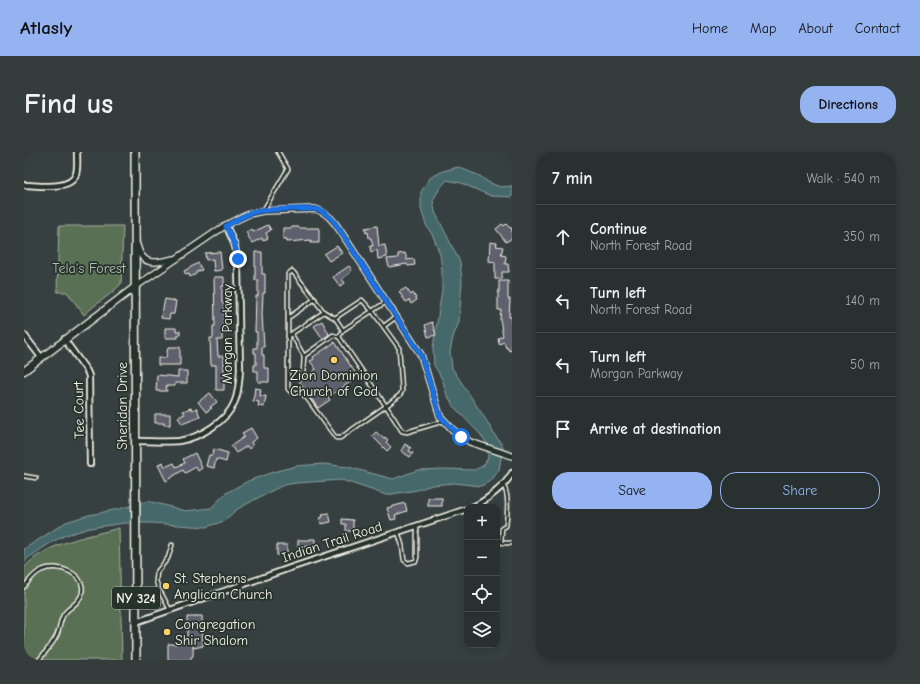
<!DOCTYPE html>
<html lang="en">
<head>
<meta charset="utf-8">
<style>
	:root { --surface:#293030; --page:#353c3c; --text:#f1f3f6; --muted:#a5a9ab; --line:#454b4c; --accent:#95b2f1 }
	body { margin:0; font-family:"Comic Neue",sans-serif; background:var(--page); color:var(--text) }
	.controls { position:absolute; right:12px; bottom:12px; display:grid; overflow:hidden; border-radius:8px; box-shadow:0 2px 10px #0003 }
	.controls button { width:36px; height:36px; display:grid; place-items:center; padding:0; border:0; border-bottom:1px solid var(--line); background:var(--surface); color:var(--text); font:20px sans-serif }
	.stop { position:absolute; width:12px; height:12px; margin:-9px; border:3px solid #1a73e8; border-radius:50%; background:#fff }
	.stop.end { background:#1a73e8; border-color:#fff; box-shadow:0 1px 4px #0008 }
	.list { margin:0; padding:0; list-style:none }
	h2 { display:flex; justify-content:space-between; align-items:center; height:52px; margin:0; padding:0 16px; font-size:17px }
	h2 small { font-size:13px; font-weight:400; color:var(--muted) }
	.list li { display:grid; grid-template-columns:26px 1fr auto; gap:12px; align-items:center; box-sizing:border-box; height:64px; padding:0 16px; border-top:1px solid var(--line) }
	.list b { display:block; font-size:15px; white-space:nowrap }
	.list p { margin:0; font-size:13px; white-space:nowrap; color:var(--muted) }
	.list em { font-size:13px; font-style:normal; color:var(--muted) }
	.actions { display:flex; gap:8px; padding:12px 16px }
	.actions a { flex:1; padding:9px 0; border:1px solid var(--accent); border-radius:16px; text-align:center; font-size:14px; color:var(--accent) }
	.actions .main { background:var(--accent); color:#111 }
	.icon { flex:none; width:22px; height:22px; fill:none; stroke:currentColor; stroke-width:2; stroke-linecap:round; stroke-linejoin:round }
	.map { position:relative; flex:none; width:488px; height:508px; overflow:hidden; border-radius:16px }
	header { display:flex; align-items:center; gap:24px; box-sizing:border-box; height:56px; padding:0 20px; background:var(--accent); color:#111 }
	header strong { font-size:19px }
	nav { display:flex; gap:22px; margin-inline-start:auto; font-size:14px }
	.intro { display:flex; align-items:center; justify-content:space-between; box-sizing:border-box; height:96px; padding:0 24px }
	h1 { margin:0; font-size:28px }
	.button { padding:10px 18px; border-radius:16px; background:var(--accent); color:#111; font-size:14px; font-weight:700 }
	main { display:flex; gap:24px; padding:0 24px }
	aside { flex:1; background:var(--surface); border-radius:16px; box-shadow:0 2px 10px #0003 }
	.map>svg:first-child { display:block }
	.green { fill:#5a7054; stroke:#a7b09e }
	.water { fill:#45686b; stroke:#8b9f9d }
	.building { fill:#5e606d; stroke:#f4f1e8 }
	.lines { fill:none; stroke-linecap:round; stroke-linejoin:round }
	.service-casing { stroke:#f4f1e8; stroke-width:5.5 }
	.minor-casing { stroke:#f4f1e8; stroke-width:8 }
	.tertiary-casing { stroke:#f4f1e8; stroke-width:8 }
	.secondary-casing { stroke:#f4f1e8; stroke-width:9 }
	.primary-casing { stroke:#f4f1e8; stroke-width:10 }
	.service { stroke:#26332d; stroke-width:2.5 }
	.minor { stroke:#26332d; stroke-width:4.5 }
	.tertiary { stroke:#26332d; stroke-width:5.5 }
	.secondary { stroke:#26332d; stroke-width:6 }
	.primary { stroke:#26332d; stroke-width:7 }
	.route { stroke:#1a73e8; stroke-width:5 }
	.poi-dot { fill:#ffd166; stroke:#26332d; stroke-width:1.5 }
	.labels { text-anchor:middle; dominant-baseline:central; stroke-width:3.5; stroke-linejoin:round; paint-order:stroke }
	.shield { fill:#26332d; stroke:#b6b8b0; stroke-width:1 }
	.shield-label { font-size:13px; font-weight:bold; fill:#f4f1e8 }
	.park-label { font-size:14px; fill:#b6bdad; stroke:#26332d }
	.street-label { font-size:14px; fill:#f4f1e8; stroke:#26332d }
	.poi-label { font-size:14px; fill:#f4f1e8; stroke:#26332d; text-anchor:start }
</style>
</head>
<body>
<header>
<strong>Atlasly</strong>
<nav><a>Home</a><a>Map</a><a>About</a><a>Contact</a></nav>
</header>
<div class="intro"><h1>Find us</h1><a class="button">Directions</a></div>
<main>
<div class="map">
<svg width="488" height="508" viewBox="0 0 488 508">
	<rect width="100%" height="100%" fill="#374040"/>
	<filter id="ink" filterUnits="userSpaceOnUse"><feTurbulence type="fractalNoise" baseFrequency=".025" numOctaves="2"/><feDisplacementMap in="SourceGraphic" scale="8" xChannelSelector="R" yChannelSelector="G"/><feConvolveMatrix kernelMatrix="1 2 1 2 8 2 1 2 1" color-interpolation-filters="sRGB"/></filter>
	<g filter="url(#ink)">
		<!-- green -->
		<g class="green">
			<path d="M35 74H99L97 132C86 144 72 151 60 163L43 140H33Z"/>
			<path d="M95 376 98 508H0V416C20 391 66 384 95 376Z"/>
		</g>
		<!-- water -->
		<path class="water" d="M434 15 456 24 464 30 476 35 488 34V45L467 44 437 31 423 28 416 36 409 48 411 60 436 110 438 129 435 170 429 185 426 200 428 216 464 271 470 282 479 294 475 318 467 329 457 334 430 331 408 333 393 338 362 343 318 328 272 331 260 333 241 342 212 358 200 369 182 375 127 371H101L66 376 42 383 28 390 4 406 0 411V397L42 370 65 363 95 357 124 349 162 359 187 356 202 341 224 329 249 320 272 314 299 312 324 315 369 327 394 318 420 317 450 318 459 314 464 306 462 290 457 283 432 257 423 243 418 227 410 213 409 196 418 138V118L416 102 409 84 402 73 397 57V40L406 26 419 19Z"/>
		<!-- building -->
		<g class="building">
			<path d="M478 72 480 74 482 72 486 76H488V86L482 90 472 77Z"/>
			<path d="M244 73 247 78 242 81 244 86 239 89 238 86 228 91 222 80 228 77 229 80Z"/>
			<path d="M353 74 355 94 361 93 363 105 354 107 353 98 347 100 346 94H349L347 86H345L344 80 342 81 341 76Z"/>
			<path d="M268 75H275V76H295V91H287V88L263 90V87H259V76H268Z"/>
			<path d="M466 90 473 91 472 94 479 95 477 103 482 104 481 112H484L485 120H478V127H471V110L465 109Z"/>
			<path d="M313 94 318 101 305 109 300 102Z"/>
			<path d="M196 100 198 118 190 119 189 107 182 108 181 101Z"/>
			<path d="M231 100H238V122H241V141H239L238 162 240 195H238V203H240V216H245V230H234V219H230V213H232V201H230V196H233V180H231L232 144H234V128H231Z"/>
			<path d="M381 101 383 108 390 107 391 113 384 114 383 112 365 115 363 107 374 106V102Z"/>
			<path d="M174 111 178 118 172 120V122L166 125 165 122 162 123 160 119Z"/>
			<path d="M325 114 328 118 326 120V121L318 127 321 131 316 134 309 125Z"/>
			<path d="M190 125H200V134H198V151H200L199 174H201V181H198V188H193L194 204H200V238H192V213H187L186 186H189V174H191Z"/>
			<path d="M475 129H484V147H486L485 165H488V198L485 199 484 196H482L480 190 475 192 474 186 479 184 476 167 477 158H474V140H475Z"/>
			<path d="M382 136 387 143 389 141 393 148 387 152 385 148 382 150 375 140Z"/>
			<path d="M141 147 152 149 150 162H146L145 167 137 166Z"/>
			<path d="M298 169 305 182 299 187 290 174Z"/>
			<path d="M408 170 412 183 404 185 401 173Z"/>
			<path d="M141 176H152V179H156V183H154V186H141Z"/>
			<path d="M311 190 334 225 304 245 306 248 294 256 275 229 292 217 286 209 290 207 289 205Z"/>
			<path d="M144 195H156V213H134V206H142Z"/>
			<path d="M154 219H163V231H151V234H142L143 239H132L133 223 154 225Z"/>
			<path d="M231 236 237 237 236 244H242L240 255 234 254 235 250 229 249Z"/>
			<path d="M186 241 193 250 186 255 188 256 182 260 174 250Z"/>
			<path d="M167 256 168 258 173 256 176 265 158 272 154 265 161 262 159 259Z"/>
			<path d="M131 262H146V273H140V271H131Z"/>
			<path d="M227 276 233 286 227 290 229 294 225 297 223 294 212 301 207 294 220 285 218 281Z"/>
			<path d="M352 280 360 287 361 285 364 288 362 290 367 295 363 299 348 284Z"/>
			<path d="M381 292 387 296 385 299 389 301 386 305 377 299Z"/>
			<path d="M190 297 204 301 202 310 192 307 190 316 182 314 185 303H188Z"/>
			<path d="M171 301 178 316 174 319 172 315 161 321 159 318 142 329 134 313 139 310 141 315 150 311 152 315 161 311 159 307Z"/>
			<rect x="404" y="346" width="14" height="8"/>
			<path d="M381 351 383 359 371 363 372 367 367 368 363 356Z"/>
			<path d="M305 361 307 370 297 372 296 366 299 365 298 362Z"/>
			<path d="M318 367 329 368V379H322V372H318Z"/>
			<path d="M286 387H291V394L279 395 280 397H274V388H286Z"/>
			<rect x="253" y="393" width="10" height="10"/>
			<path d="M172 464H178L179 494 170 496 169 494V504L167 505V508H144V492H153V489H163V465H172Z"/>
		</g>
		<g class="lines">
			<!-- service casing -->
			<g class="service-casing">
				<g id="service">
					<path d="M239 59 264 17 254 0"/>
					<path d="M264 166 291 147"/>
					<path d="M311 166 319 178 315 185 362 254 376 243 378 239 375 196 349 160 338 148 311 166 300 160 264 184V237L267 240 277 241 282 245 312 286H316L362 254 378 279 383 280 420 269"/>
					<path d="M360 174 372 165"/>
					<path d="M319 178 362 150"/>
					<path d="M268 183 280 204 302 188"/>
					<path d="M264 184V122L268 119 270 121 300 160"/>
					<path d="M304 187 309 183 315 185"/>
					<path d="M279 222 280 204"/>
					<path d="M0 324 12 326"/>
					<path d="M479 333C486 343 483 362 482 374L478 376 477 390 479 391H488"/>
					<path d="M374 380 378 393 380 408 384 411 392 409 393 405V374"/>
					<path d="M0 435C5 429 10 421 18 418 33 411 62 421 58 441 56 451 45 455 40 462 36 468 36 476 33 483 29 492 21 500 15 508"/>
					<path d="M146 458 134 435 132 429 133 420 144 406 148 393"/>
				</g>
			</g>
			<!-- minor casing -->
			<g class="minor-casing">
				<g id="minor">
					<path d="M0 33C14 33 47 39 52 22 54 15 53 7 53 0"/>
					<path d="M0 183 17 205"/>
					<path d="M40 187 63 219 65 224 66 312"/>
					<path d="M112 289C126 289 141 290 155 289 175 286 204 269 211 249 215 239 215 229 216 218L214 113 211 94 202 73"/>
					<path d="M448 355C461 350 482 333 488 321"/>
					<path d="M112 470 266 416 443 357"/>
				</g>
			</g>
			<!-- tertiary casing -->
			<g class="tertiary-casing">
				<g id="tertiary">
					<path d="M113 93C118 115 132 111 149 107"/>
					<path d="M111 135 202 73 225 62 238 59 291 57C306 61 313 74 321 86L397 203 416 264 429 278 446 290 488 304"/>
				</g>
			</g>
			<!-- secondary casing -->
			<g class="secondary-casing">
				<path id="secondary" d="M0 219 111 135"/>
			</g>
			<!-- primary casing -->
			<g class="primary-casing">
				<path id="primary" d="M111 0 112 508"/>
			</g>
			<!-- service -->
			<use href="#service" class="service"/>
			<!-- minor -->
			<use href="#minor" class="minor"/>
			<!-- tertiary -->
			<use href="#tertiary" class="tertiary"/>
			<!-- secondary -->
			<use href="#secondary" class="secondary"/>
			<!-- primary -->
			<use href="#primary" class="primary"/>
		</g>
	</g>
	<g class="lines" filter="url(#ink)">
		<!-- route -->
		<path class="route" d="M214 107 211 94 202 74C211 69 221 62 231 60 246 56 274 57 291 57L298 59 309 68 379 175 397 203 416 264 437 285"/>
	</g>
	<!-- markers -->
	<g class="poi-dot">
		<circle cx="310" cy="208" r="4"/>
		<circle cx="142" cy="434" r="4"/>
		<circle cx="143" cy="480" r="4"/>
	</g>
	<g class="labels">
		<!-- shield labels -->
		<rect class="shield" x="88" y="435" width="48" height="22" rx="3"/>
		<g class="shield-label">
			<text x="112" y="446">NY 324</text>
		</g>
		<!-- park labels -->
		<g class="park-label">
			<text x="65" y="116">Tela's Forest</text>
		</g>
		<!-- street labels -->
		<g class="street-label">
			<text transform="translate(203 182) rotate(-90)">Morgan Parkway</text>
			<text transform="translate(98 254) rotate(-90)">Sheridan Drive</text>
			<text transform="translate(55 258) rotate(-91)">Tee Court</text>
			<text transform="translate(308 390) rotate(-18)">Indian Trail Road</text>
		</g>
		<!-- poi labels -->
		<g class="poi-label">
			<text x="310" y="223" text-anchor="middle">Zion Dominion<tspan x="310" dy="16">Church of God</tspan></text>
			<text x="150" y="426">St. Stephens<tspan x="150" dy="16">Anglican Church</tspan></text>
			<text x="151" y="472">Congregation<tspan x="151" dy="16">Shir Shalom</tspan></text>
		</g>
	</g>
</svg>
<div class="controls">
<button>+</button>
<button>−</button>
<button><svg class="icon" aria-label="locate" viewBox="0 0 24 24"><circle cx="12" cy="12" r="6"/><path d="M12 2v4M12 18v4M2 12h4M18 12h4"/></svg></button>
<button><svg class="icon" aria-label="layers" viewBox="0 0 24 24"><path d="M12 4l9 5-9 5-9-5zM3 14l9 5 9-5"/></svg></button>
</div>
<div class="stop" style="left:437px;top:285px"></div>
<div class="stop end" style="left:214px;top:107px"></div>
</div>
<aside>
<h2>7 min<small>Walk · 540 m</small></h2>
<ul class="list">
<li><svg class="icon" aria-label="ahead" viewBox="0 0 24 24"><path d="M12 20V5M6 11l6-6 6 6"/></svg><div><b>Continue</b><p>North Forest Road</p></div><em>350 m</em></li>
<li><svg class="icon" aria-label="left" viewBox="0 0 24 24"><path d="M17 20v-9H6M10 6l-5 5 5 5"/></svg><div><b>Turn left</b><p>North Forest Road</p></div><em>140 m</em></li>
<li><svg class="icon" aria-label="left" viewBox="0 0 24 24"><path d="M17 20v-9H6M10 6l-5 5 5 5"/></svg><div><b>Turn left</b><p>Morgan Parkway</p></div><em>50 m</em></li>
<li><svg class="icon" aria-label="arrive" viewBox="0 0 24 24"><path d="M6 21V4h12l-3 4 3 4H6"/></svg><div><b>Arrive at destination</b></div></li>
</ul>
<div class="actions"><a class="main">Save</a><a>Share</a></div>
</aside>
</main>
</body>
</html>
